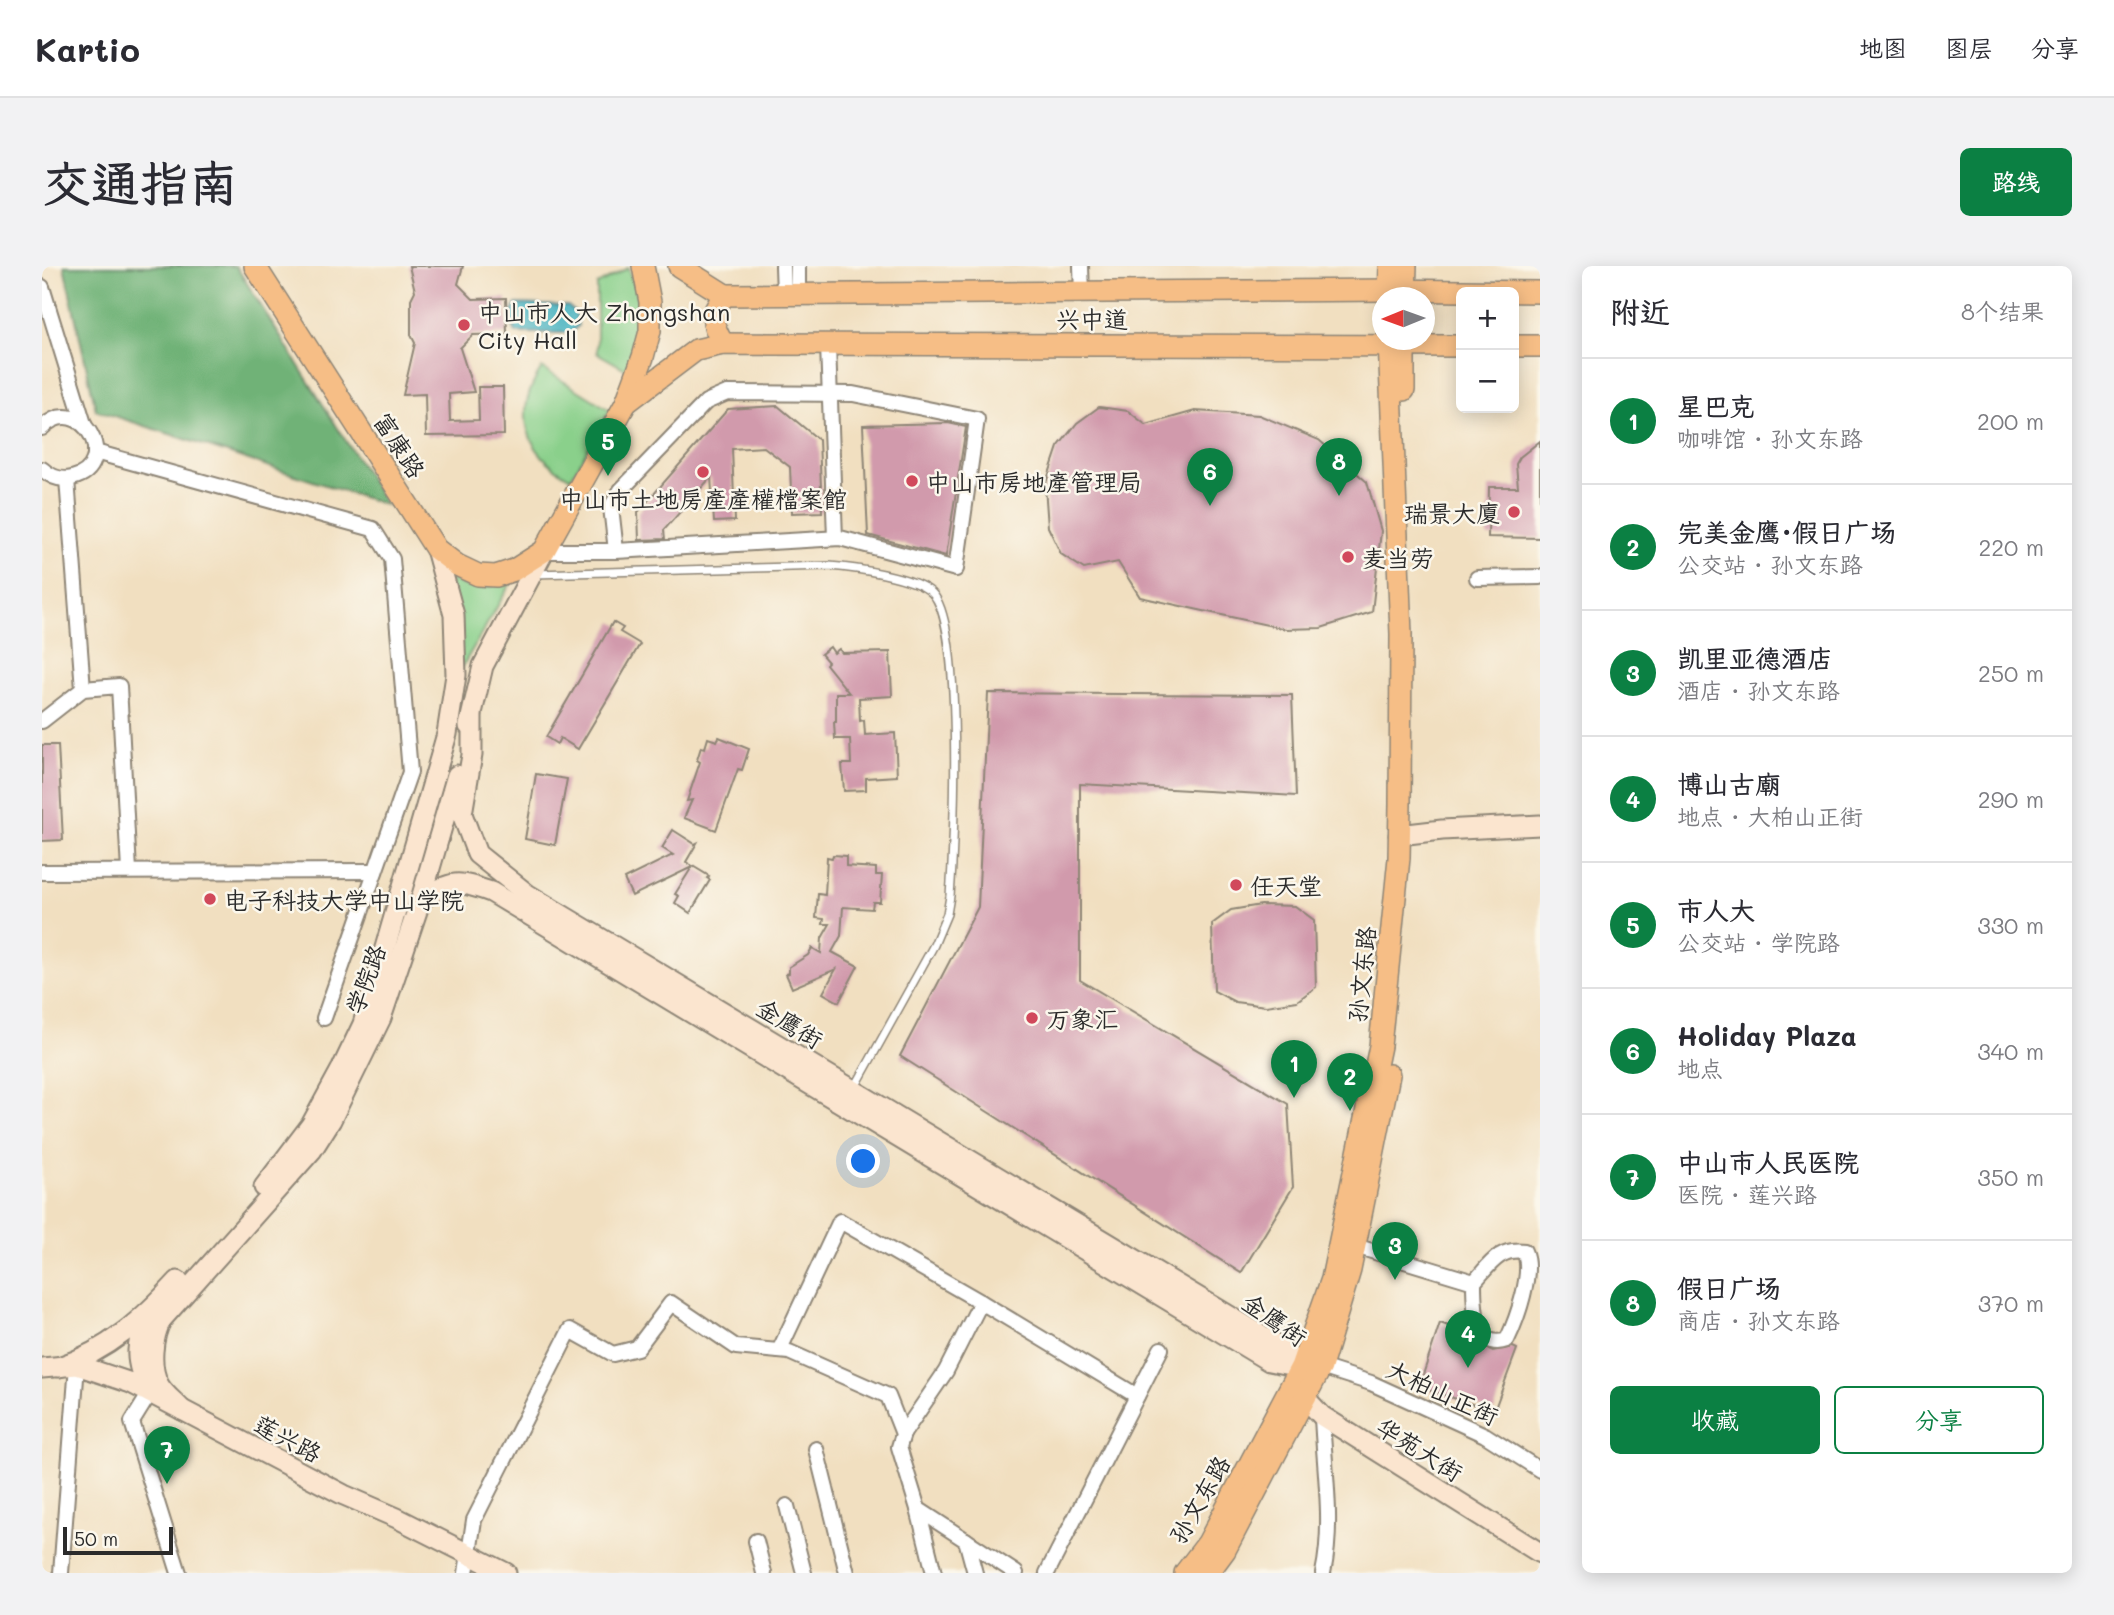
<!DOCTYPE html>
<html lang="zh">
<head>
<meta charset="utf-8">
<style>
	:root { --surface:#fff; --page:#f2f2f3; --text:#2b2b33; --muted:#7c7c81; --line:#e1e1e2; --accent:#0b8043 }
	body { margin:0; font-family:Mali,"LXGW WenKai TC",sans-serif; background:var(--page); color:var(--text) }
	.controls { position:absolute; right:21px; top:21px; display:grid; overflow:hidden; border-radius:10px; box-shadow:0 4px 18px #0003 }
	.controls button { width:63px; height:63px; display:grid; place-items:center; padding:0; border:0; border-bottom:2px solid var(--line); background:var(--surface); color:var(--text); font:35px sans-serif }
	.compass { position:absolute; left:1330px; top:21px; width:63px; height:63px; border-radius:50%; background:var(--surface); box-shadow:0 4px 18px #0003; rotate:269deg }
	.scale { position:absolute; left:21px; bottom:18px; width:110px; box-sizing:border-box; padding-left:7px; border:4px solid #2b2b2b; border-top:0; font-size:19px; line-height:24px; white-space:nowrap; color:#2b2b2b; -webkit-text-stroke:5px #fbf7ec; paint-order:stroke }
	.you { position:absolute; left:822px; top:896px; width:24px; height:24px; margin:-18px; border:5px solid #fff; border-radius:50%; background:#1a73e8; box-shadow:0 0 0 10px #1a73e833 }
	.badge { display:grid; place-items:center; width:46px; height:46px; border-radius:50%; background:var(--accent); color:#fff; font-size:23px; font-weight:700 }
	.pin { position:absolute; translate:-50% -58px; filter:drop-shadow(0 2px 4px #0008) }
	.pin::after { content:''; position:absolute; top:37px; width:24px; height:21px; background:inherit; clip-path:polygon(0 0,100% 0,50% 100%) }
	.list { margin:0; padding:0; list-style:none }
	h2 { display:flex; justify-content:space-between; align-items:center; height:91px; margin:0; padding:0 28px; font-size:30px }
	h2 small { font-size:23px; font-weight:400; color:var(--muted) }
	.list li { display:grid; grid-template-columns:46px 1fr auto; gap:21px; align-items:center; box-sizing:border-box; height:126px; padding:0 28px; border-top:2px solid var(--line) }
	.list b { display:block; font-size:26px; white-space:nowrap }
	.list p { margin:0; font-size:23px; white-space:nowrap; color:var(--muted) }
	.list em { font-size:23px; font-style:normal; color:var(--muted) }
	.actions { display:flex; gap:14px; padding:21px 28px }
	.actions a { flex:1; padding:16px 0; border:2px solid var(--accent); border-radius:10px; text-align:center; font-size:24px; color:var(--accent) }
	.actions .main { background:var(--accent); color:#fff }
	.map { position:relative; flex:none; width:1498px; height:1307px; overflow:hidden; border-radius:10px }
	header { display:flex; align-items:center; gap:42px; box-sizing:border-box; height:98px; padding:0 35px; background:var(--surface); border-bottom:2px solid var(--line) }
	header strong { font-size:33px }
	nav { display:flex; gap:38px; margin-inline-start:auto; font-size:24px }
	.intro { display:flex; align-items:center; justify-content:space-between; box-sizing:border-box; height:168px; padding:0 42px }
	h1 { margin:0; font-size:49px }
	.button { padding:18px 32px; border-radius:10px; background:var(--accent); color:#fff; font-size:24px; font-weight:700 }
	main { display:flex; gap:42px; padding:0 42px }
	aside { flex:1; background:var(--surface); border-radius:10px; box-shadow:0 4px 18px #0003 }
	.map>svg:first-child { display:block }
	.green { fill:#8ad08b; stroke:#5a7e5b; stroke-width:2 }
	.forest { fill:#6fb277; stroke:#4d6e51; stroke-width:2 }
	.water { fill:#43b0bf; stroke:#376e75; stroke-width:2 }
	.building { fill:#d19aac }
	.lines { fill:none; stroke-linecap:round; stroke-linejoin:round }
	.lane-casing { stroke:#8e8576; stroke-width:10 }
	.street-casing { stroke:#8e8576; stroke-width:18 }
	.secondary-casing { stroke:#8e8576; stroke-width:23 }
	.primary-casing { stroke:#8e8576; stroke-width:24 }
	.lane { stroke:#fff; stroke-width:7 }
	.street { stroke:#fff; stroke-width:14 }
	.secondary { stroke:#fbe5cf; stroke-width:19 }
	.primary { stroke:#f6be86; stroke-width:21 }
	.poi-dot { fill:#d1495b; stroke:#fbf7ec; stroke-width:2.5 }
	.labels { text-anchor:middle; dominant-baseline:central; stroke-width:5; stroke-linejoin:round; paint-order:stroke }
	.poi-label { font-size:24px; fill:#2b2b2b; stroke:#fbf7ec; text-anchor:start }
	.street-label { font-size:24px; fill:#2b2b2b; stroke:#fbf7ec }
</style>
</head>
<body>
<header>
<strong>Kartio</strong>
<nav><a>地图</a><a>图层</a><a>分享</a></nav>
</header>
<div class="intro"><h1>交通指南</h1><a class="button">路线</a></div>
<main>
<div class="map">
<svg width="1498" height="1307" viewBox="0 0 1498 1307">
	<rect width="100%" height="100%" fill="#fbf7ec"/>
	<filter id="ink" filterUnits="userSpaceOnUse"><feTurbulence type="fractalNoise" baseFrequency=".0143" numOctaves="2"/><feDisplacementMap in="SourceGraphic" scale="14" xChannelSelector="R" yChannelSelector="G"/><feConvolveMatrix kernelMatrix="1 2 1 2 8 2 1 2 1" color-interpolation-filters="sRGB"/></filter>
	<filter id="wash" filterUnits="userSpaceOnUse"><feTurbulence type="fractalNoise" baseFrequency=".00686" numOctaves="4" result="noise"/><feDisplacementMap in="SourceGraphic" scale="28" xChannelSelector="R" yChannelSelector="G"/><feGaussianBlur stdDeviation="1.57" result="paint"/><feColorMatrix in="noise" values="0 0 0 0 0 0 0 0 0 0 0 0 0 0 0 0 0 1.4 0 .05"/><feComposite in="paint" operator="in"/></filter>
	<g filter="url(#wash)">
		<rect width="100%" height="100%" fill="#f1dfc0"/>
		<!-- green -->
		<g class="green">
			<path d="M586 2 594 22 599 62 587 105 555 87V19Z"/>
			<path d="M500 102 568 144 529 212C483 187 470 147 500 102Z"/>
			<path d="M473 310 419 403 407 311C429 328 450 323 473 310Z"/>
		</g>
		<!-- forest -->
		<path class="forest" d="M22 0H194L344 239 54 144Z"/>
		<!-- water -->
		<path class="water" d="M474 38 526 40 534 47 536 60 529 67H474C468 55 467 49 474 38Z"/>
		<g id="blocks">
			<!-- building -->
			<g class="building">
				<path d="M367 0H421L416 18 431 33 464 32 465 68 431 69 418 82 432 126 407 128 408 155 437 154 436 121H461L462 169 384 170 383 128 361 129 373 77 369 69V33L373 25Z"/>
				<path d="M736 140 777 174 780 246 750 247 748 201 722 181 690 183 693 255 672 256 669 211 622 264 623 273 597 274 596 246 686 143Z"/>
				<path d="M1057 141 1086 145 1104 159 1153 145 1217 149 1277 174 1325 216 1339 265 1330 346 1279 362 1244 363 1098 331 1076 296 1042 303 1019 288 1006 261 1003 220 1016 181 1035 157Z"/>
				<path d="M906 157 924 161 904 290 826 269 821 159Z"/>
				<path d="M1498 175V272L1446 271 1447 221H1476L1474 198 1478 191Z"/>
				<path d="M571 356 581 362 578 366 598 378 536 483 518 472 515 478 504 471Z"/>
				<path d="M788 381 792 387 797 383 800 387 848 386 850 430 817 432 818 455 822 454 823 469 853 467 855 510 824 512V524L802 525 800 498H809L808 473H793L792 456H794V427H807L784 398 786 396 779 388Z"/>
				<path d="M946 427 1250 429 1254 530 1038 518V714L1246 838 1251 921 1199 1007 858 790 936 641Z"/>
				<path d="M677 471 707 483 700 504 696 503 674 564 642 552 650 534 645 535 658 496 655 494 659 481 663 482 666 472 675 475Z"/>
				<path d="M0 479H16L21 574 0 575Z"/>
				<path d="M494 508 525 513 513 579 483 573Z"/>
				<path d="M631 564 653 578 655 577 644 596 667 610 665 612 668 614 648 647 633 637 637 630 633 628 650 601 590 630 582 613 631 589 620 582Z"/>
				<path d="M791 589 804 590V600L834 602V609H840L838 636H831L830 643 801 641 799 670 790 686 816 700 797 736 781 727 794 703 750 722 744 708 747 707V701L766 689 770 682 779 687 780 672 788 658H781L782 653 774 652 776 628 783 629 785 591 790 592Z"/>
				<path d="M1219 639 1253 640 1272 654 1274 721 1255 735 1224 740 1193 736 1172 725 1170 658 1189 644Z"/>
				<path d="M1398 1057 1430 1068 1439 1080 1451 1085 1471 1081 1475 1083 1452 1145 1377 1121Z"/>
			</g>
		</g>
	</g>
	<g filter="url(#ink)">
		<use href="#blocks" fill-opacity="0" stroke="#8e8576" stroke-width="2"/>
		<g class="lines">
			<!-- lane casing -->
			<g class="lane-casing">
				<path id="lane" d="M492 308 787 300C812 302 872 310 890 327 922 358 912 580 908 630L905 648 892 679 812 823"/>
			</g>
			<!-- street casing -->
			<g class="street-casing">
				<g id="street">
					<path d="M741 0 742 28"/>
					<path d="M756 0V27"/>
					<path d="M1039 0 1040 28"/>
					<path d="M0 21 42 158"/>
					<path d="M786 79 793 272"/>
					<path d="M0 162C39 123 80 200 30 212 18 215 9 211 0 203"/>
					<path d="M53 186 331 263 350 293 368 506 282 752"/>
					<path d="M25 213 41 423"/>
					<path d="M502 285H574L798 272 914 303 935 153 811 128 685 127 664 136 579 224 569 241 574 285"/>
					<path d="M1435 312 1498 311"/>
					<path d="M0 455 41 423 77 420 87 605"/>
					<path d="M0 606 333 605"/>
					<path d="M1313 980 1432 1016C1432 1037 1432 1086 1465 1074 1475 1053 1492 1006 1482 985 1457 981 1447 1000 1432 1016"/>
					<path d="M737 1085 798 955 939 1036 1095 1130"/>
					<path d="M1271 1101H1279L1329 1117 1443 1169 1498 1204"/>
					<path d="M108 1127 90 1156 137 1307"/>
					<path d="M1280 1150C1282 1202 1292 1257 1281 1307"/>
					<path d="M861 1168 904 1105 939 1036"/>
					<path d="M774 1183 805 1307"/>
					<path d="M745 1240 762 1307"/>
					<path d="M876 1243 892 1307"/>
					<path d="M924 1274 933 1307"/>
					<path d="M714 1275 722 1307"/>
					<path d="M19 1307 35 1099"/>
					<path d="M424 1307 432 1254 528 1064 571 1088 595 1082 629 1037 694 1081 747 1086 846 1130 861 1168 857 1181 876 1243 974 1307"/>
					<path d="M1005 1307 1119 1083"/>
				</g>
			</g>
			<!-- secondary casing -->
			<g class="secondary-casing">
				<g id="secondary">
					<path d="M430 449V489L420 548 435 588 485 628 1234 1078 1259 1101"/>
					<path d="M427 460 441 400 502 285"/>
					<path d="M1357 569 1400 564 1498 559"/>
					<path d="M379 633C413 614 413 614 449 626L1227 1095 1258 1101"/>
					<path d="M222 921 269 859 300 802 321 758 405 468 414 409 412 349 394 283"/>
					<path d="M107 1049C92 1080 92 1096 108 1127"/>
					<path d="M17 1101C66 1085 101 1053 136 1015"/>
					<path d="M0 1102 35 1099 89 1117 302 1229 355 1252 464 1307"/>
					<path d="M1261 1116 1263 1132 1280 1150 1498 1287"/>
					<path d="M140 1144C133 1136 122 1128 117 1119 107 1101 110 1070 120 1053L270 884 289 854 339 752 379 633 415 509"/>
				</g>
			</g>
			<!-- primary casing -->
			<g class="primary-casing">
				<g id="primary">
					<path d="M213 0 394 283 415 299 436 309 454 310 472 304 502 285 584 137 601 91 608 65V36L601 0"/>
					<path d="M637 0 683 29"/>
					<path d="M683 29 1348 24 1498 26"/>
					<path d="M1347 32 1348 0"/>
					<path d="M1363 32 1364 0"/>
					<path d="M681 78C669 57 667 48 683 29"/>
					<path d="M1472 80H1498"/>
					<path d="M1362 124V74"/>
					<path d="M584 137 654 84 681 78 1419 80"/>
					<path d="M1143 1307 1166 1277 1259 1101 1290 1013 1338 780 1357 592 1358 538 1359 368 1347 74"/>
					<path d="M1166 1307 1183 1284 1279 1101 1308 1004 1347 809"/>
				</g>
			</g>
			<!-- lane -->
			<use href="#lane" class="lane"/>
			<!-- street -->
			<use href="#street" class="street"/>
			<!-- secondary -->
			<use href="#secondary" class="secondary"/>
			<!-- primary -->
			<use href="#primary" class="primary"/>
		</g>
	</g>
	<!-- markers -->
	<g class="poi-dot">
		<circle cx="422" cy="59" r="7"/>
		<circle cx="661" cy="206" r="7"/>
		<circle cx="870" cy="215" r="7"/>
		<circle cx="1472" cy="246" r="7"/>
		<circle cx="1306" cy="291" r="7"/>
		<circle cx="1194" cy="619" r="7"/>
		<circle cx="168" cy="633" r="7"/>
		<circle cx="990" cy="752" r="7"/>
	</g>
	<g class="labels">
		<!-- poi labels -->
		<g class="poi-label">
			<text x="436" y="45">中山市人大 Zhongshan<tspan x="436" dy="28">City Hall</tspan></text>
			<text x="884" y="215">中山市房地產管理局</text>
			<text x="661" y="232" text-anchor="middle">中山市土地房產產權檔案館</text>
			<text x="1458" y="246" text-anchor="end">瑞景大廈</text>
			<text x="1320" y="291">麦当劳</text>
			<text x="1208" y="619">任天堂</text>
			<text x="182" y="633">电子科技大学中山学院</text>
			<text x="1004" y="752">万象汇</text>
		</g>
		<!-- street labels -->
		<g class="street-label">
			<text x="1050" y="52">兴中道</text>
			<text transform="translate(358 179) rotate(57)">富康路</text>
			<text transform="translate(1319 708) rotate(-84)">孙文东路</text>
			<text transform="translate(323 713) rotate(-70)">学院路</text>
			<text transform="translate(748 757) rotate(31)">金鹰街</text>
			<text transform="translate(1233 1053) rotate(35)">金鹰街</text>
			<text transform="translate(1401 1126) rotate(25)">大柏山正街</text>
			<text transform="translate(246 1172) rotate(28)">莲兴路</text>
			<text transform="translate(1378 1183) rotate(32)">华苑大街</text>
			<text transform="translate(1157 1233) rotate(-60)">孙文东路</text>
		</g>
	</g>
</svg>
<div class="controls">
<button>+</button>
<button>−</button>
</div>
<svg class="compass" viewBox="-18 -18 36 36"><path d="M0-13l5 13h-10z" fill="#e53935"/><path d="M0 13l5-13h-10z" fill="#7c7c81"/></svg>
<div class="scale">50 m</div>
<div class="you"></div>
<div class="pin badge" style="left:1252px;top:832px">1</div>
<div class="pin badge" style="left:1308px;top:845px">2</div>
<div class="pin badge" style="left:1353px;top:1014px">3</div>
<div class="pin badge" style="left:1426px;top:1102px">4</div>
<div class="pin badge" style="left:566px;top:210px">5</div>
<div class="pin badge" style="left:1168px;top:240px">6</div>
<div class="pin badge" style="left:125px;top:1218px">7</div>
<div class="pin badge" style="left:1297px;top:230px">8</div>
</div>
<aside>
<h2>附近<small>8个结果</small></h2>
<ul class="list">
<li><span class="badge">1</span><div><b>星巴克</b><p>咖啡馆 · 孙文东路</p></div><em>200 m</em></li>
<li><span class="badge">2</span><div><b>完美金鹰·假日广场</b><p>公交站 · 孙文东路</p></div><em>220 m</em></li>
<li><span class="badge">3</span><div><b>凯里亚德酒店</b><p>酒店 · 孙文东路</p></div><em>250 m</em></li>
<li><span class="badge">4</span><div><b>博山古廟</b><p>地点 · 大柏山正街</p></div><em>290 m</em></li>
<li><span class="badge">5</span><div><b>市人大</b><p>公交站 · 学院路</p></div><em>330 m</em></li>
<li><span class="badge">6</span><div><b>Holiday Plaza</b><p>地点</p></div><em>340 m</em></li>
<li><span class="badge">7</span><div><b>中山市人民医院</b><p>医院 · 莲兴路</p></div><em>350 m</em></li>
<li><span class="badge">8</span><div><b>假日广场</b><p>商店 · 孙文东路</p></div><em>370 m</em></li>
</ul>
<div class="actions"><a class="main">收藏</a><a>分享</a></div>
</aside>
</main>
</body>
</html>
